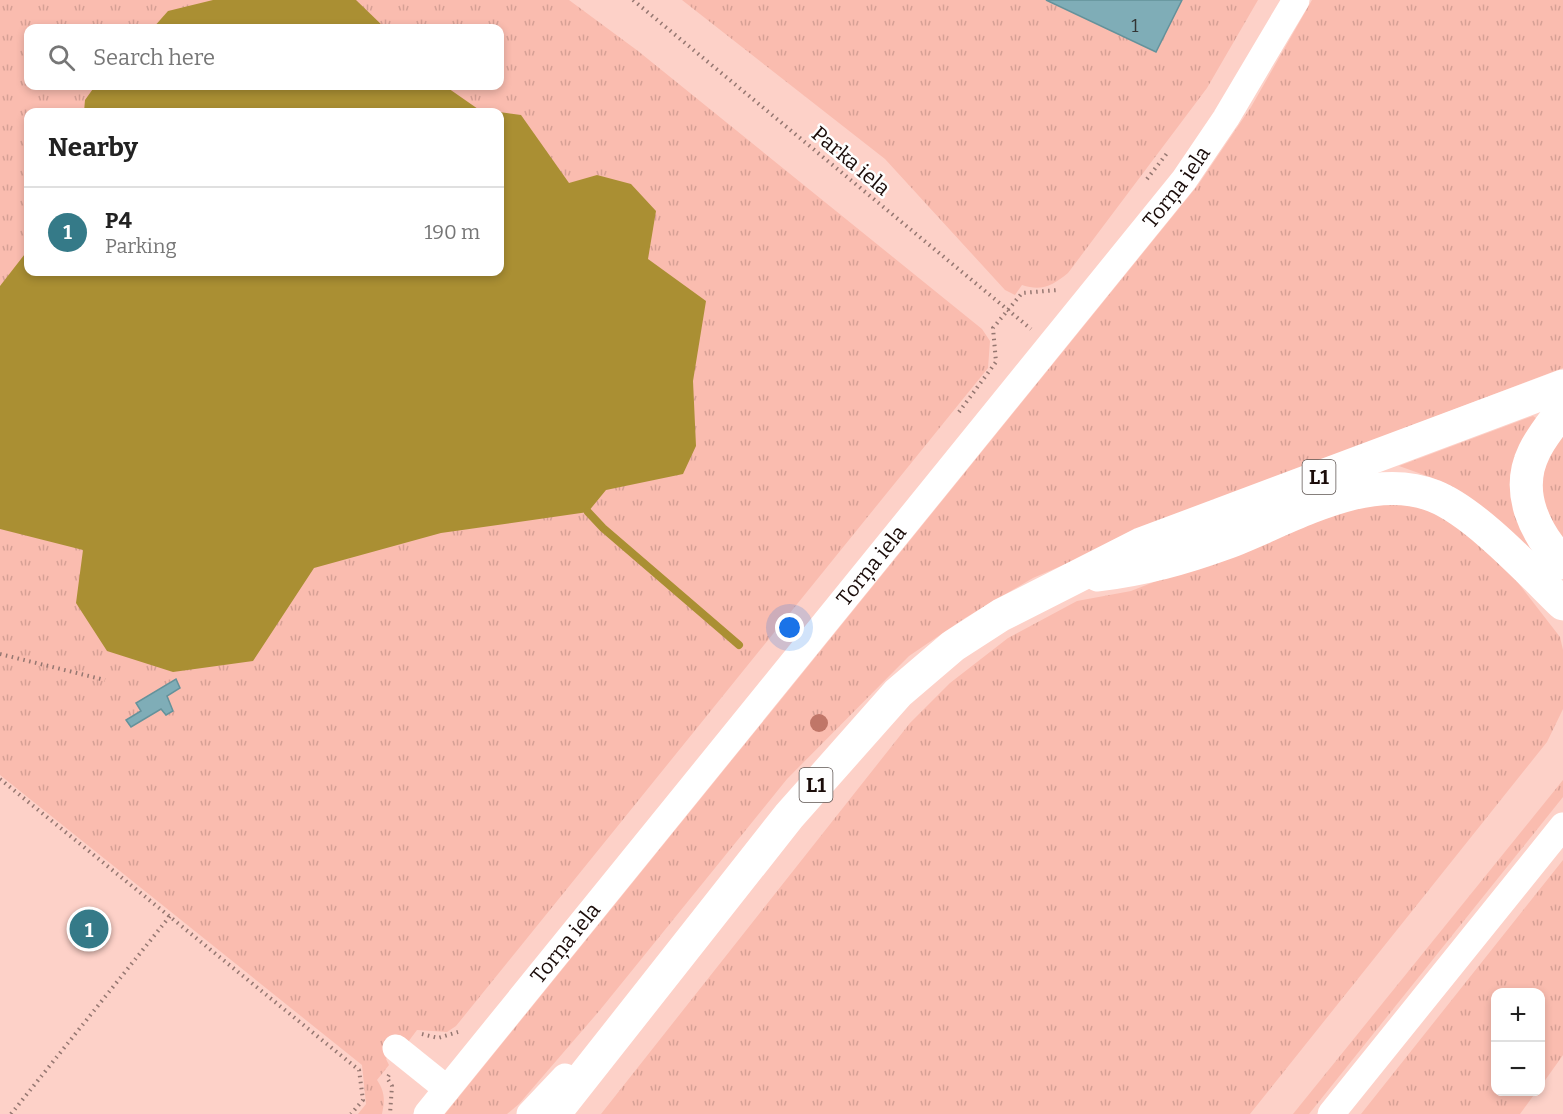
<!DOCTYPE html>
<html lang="en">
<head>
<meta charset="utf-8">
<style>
	:root { --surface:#fff; --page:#f6f6f6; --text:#222; --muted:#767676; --line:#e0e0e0; --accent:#357a88 }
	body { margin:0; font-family:Bitter,serif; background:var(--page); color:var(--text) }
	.controls { position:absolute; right:18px; bottom:18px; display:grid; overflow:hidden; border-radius:12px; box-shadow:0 3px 9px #0003 }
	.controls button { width:54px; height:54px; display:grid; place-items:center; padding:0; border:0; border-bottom:2px solid var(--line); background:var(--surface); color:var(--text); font:30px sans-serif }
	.you { position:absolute; left:790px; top:628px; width:21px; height:21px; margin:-15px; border:4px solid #fff; border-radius:50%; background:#1a73e8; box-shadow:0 0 0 9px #1a73e833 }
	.badge { display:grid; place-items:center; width:39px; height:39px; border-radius:50%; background:var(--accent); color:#fff; font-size:20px; font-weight:700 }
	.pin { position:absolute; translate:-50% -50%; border:3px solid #fff; box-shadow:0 2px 6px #0006 }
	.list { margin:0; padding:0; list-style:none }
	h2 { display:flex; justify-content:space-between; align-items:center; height:78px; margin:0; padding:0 24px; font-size:26px }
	h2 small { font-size:20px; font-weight:400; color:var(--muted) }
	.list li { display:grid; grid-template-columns:39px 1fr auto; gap:18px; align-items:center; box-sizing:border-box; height:90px; padding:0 24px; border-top:2px solid var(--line) }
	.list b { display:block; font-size:22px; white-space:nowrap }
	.list p { margin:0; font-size:20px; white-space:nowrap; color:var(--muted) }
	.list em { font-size:20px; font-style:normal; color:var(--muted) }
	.icon { flex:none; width:33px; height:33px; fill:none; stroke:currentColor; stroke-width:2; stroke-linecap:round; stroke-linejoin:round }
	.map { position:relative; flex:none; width:1563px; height:1114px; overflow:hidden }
	.search { position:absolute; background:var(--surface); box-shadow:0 3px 9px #0003; left:24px; top:24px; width:480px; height:66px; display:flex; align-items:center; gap:15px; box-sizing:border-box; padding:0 21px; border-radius:12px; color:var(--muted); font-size:22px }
	.panel { position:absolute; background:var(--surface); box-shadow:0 3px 9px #0003; left:24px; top:108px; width:480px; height:168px; border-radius:12px }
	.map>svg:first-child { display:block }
	.grass { fill:url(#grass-tufts); fill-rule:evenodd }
	.water { fill:#aa8f33 }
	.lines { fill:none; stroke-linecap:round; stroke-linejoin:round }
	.stream { stroke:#aa8f33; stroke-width:8 }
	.building { fill:#7fadb7; stroke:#64929b; stroke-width:1.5 }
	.path { stroke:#957771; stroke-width:4; stroke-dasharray:1.5 4.5; stroke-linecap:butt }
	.minor { stroke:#fff; stroke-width:27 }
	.major { stroke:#fff; stroke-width:33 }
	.tree { fill:#c07668 }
	.labels { text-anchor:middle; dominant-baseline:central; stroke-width:5; stroke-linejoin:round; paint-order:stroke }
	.number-label { font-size:18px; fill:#333434 }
	.shield { fill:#fefefe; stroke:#5e5552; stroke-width:1.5 }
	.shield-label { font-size:20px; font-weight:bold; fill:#1a0c09 }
	.street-label { font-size:21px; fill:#1a0c09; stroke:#fefefe }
</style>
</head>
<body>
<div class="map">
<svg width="1563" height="1114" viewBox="0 0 1563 1114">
	<defs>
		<pattern id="grass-tufts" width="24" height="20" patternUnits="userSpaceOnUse" patternTransform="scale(1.5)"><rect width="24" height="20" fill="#fabcaf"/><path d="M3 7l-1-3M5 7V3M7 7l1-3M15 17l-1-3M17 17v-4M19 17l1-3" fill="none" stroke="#d6a095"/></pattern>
	</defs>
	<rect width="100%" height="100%" fill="#fdd1c8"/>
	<!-- grass -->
	<g class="grass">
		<path d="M0 0H569L638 51 982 329 990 341 988 368 456 1026 447 1032 417 1030 408 1042 402 1039 386 1059 389 1065 377 1080C385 1092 385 1100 382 1114H358L366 1104 362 1065 0 775ZM28 28H500V86H28ZM28 112H500V272H28Z"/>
		<path d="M682 0H1258L1207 88 1068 273C1053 285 1042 292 1022 285L1015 295 1005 290 885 159Z"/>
		<path d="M1312 0H1563V368L1201 506 1033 578 965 618 909 656 787 779 600 1010 519 1104 507 1114H445L1198 185 1251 107Z"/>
		<path d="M1533 416 1539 420 1519 460 1563 576V587L1474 502 1441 481 1399 466Z"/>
		<path d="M1563 427V548L1540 492 1544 471Z"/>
		<path d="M1394 498 1438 510 1502 562 1560 637 1563 650V709L1547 742 1250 1114H601L910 723 950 683 1008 638 1077 601 1131 591 1343 508Z"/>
		<path d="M1563 780V797L1309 1114H1293Z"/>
		<path d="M1563 860V1055L1541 1086 1540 992H1496V1092H1536L1520 1114H1361Z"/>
	</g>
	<!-- water -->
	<g class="water">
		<path d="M213 0H356L385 28H153L168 11Z"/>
		<path d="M95 86H445L478 109 521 115 569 183 597 175 631 184 656 211 648 259 706 301 693 381 696 446 683 474 606 490 588 512 441 533 314 568 253 661 173 672 107 651 76 603 83 550 0 529V286L28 250V272H500V112H84L85 100Z"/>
	</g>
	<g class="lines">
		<!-- stream -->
		<path class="stream" d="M588 512 603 528 739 645"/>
	</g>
	<!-- building -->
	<g class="building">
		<path d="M1046 0H1182L1156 52Z"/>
		<path d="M176 679 180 688 167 696 173 711 166 715 161 709 131 727 126 720 141 711 136 703Z"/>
	</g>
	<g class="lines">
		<!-- path -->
		<g class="path">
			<path d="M633 0 1031 329"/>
			<path d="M1147 179 1168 152"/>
			<path d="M959 412 996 362 993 328 1022 293 1058 290"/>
			<path d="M0 654 105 680"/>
			<path d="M0 779 359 1070 363 1100 351 1114"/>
			<path d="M422 1034 438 1038 458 1032"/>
			<path d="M389 1075 387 1078 392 1086 390 1114"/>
			<path d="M11 1114 170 916"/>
		</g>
		<!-- minor -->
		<g class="minor">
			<path d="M396 1048 447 1089"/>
			<path id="s1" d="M427 1114 1184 180 1226 118 1296 0"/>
			<path d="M530 1114 565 1077"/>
			<path d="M1331 1114 1563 826"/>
		</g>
		<!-- major -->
		<g class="major">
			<path d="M1563 409C1553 423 1541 437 1534 452 1514 493 1536 534 1563 563"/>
			<path d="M1098 575C1145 569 1182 559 1226 543 1288 520 1367 469 1434 496 1475 512 1530 572 1563 604"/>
			<path d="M554 1114 789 816 898 693 953 646 1001 615 1141 544 1563 386"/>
		</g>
	</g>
	<!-- trees -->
	<circle class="tree" cx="819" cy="723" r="9"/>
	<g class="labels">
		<!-- number labels -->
		<g class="number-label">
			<text x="1135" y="26">1</text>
		</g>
		<!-- shield labels -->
		<g class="shield">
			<rect x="1302.5" y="460" width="33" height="34" rx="4.5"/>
			<rect x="799.5" y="768" width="33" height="34" rx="4.5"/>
		</g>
		<g class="shield-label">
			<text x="1319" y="477">L1</text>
			<text x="816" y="785">L1</text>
		</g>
		<!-- street labels -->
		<g class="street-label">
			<text transform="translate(851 161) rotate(40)">Parka iela</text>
			<text stroke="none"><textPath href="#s1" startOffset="1192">Torņa iela</textPath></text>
			<text stroke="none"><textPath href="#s1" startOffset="706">Torņa iela</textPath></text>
			<text stroke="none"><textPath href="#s1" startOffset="220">Torņa iela</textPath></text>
		</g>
	</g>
</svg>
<div class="controls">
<button>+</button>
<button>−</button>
</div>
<div class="you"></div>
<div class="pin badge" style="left:89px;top:929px">1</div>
<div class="search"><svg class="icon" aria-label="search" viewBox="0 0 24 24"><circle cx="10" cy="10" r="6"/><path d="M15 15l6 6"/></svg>Search here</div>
<section class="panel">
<h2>Nearby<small></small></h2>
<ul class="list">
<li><span class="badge">1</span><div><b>P4</b><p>Parking</p></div><em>190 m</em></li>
</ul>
</section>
</div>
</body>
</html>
